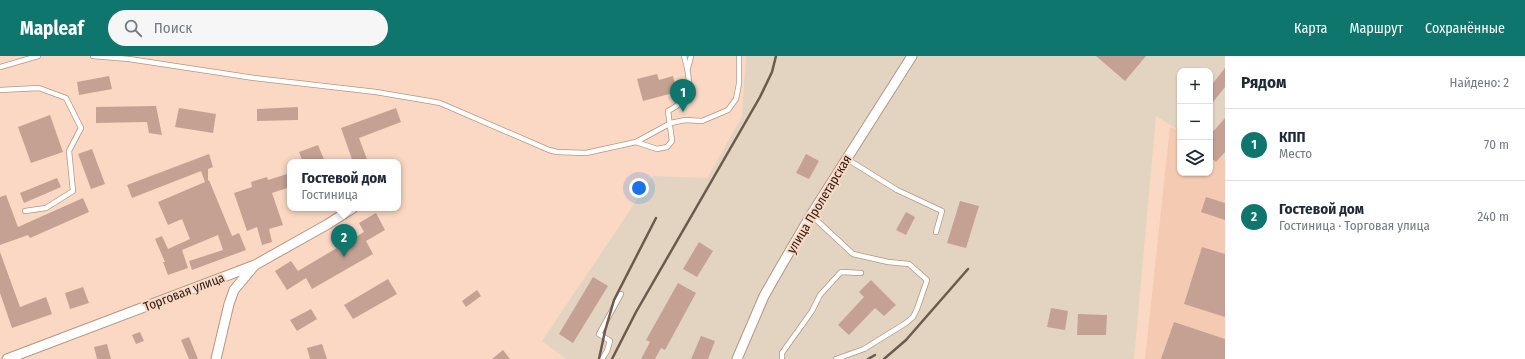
<!DOCTYPE html>
<html lang="ru">
<head>
<meta charset="utf-8">
<style>
	:root { --surface:#fff; --page:#f6f6f7; --text:#1f2937; --muted:#747a83; --line:#e0e1e3; --accent:#0f766e }
	body { margin:0; font-family:"Fira Sans Condensed",sans-serif; background:var(--page); color:var(--text) }
	.controls { position:absolute; right:12px; top:12px; display:grid; overflow:hidden; border-radius:8px; box-shadow:0 1px 3px #0004 }
	.controls button { width:36px; height:36px; display:grid; place-items:center; padding:0; border:0; border-bottom:1px solid var(--line); background:var(--surface); color:var(--text); font:20px sans-serif }
	.you { position:absolute; left:639px; top:132px; width:14px; height:14px; margin:-10px; border:3px solid #fff; border-radius:50%; background:#1a73e8; box-shadow:0 0 0 6px #1a73e833 }
	.badge { display:grid; place-items:center; width:26px; height:26px; border-radius:50%; background:var(--accent); color:#fff; font-size:13px; font-weight:700 }
	.pin { position:absolute; translate:-50% -33px; filter:drop-shadow(0 1px 2px #0008) }
	.pin::after { content:''; position:absolute; top:21px; width:14px; height:12px; background:inherit; clip-path:polygon(0 0,100% 0,50% 100%) }
	.popup { position:absolute; left:287px; top:103px; width:114px; height:52px; box-sizing:border-box; display:grid; place-content:center; border-radius:8px; background:var(--surface); filter:drop-shadow(0 1px 3px #0005); font-size:13px; white-space:nowrap; color:var(--muted) }
	.popup b { font-size:15px; color:var(--text) }
	.popup::after { content:''; position:absolute; left:50%; top:100%; margin-left:-8px; border:8px solid transparent; border-top-color:var(--surface) }
	.list { margin:0; padding:0; list-style:none }
	h2 { display:flex; justify-content:space-between; align-items:center; height:52px; margin:0; padding:0 16px; font-size:17px }
	h2 small { font-size:13px; font-weight:400; color:var(--muted) }
	.list li { display:grid; grid-template-columns:26px 1fr auto; gap:12px; align-items:center; box-sizing:border-box; height:72px; padding:0 16px; border-top:1px solid var(--line) }
	.list b { display:block; font-size:15px; white-space:nowrap }
	.list p { margin:0; font-size:13px; white-space:nowrap; color:var(--muted) }
	.list em { font-size:13px; font-style:normal; color:var(--muted) }
	.icon { flex:none; width:22px; height:22px; fill:none; stroke:currentColor; stroke-width:2; stroke-linecap:round; stroke-linejoin:round }
	.map { position:relative; flex:none; width:1225px; height:303px; overflow:hidden }
	header { display:flex; align-items:center; gap:24px; box-sizing:border-box; height:56px; padding:0 20px; background:var(--accent); color:#fff }
	header strong { font-size:19px }
	nav { display:flex; gap:22px; margin-inline-start:auto; font-size:14px }
	.search { width:280px; height:36px; background:var(--page); display:flex; align-items:center; gap:10px; box-sizing:border-box; padding:0 14px; border-radius:22px; color:var(--muted); font-size:15px }
	main { display:flex }
	aside { flex:1; background:var(--surface) }
	.map>svg:first-child { display:block }
	.built { fill:#f4cab2 }
	.industrial { fill:#e2d4c1 }
	.building { fill:#c5a193 }
	.lines { fill:none; stroke-linecap:round; stroke-linejoin:round }
	.lane-casing { stroke:#b69682; stroke-width:6 }
	.street-casing { stroke:#b69682; stroke-width:11 }
	.lane { stroke:#fff; stroke-width:4.5 }
	.street { stroke:#fff; stroke-width:9 }
	.rail { stroke:#6d594d; stroke-width:2.5 }
	.labels { text-anchor:middle; dominant-baseline:central; stroke-width:4; stroke-linejoin:round; paint-order:stroke }
	.street-label { font-size:13px; fill:#291d15; stroke:#fbd8c3 }
</style>
</head>
<body>
<header>
<strong>Mapleaf</strong>
<div class="search"><svg class="icon" aria-label="search" viewBox="0 0 24 24"><circle cx="10" cy="10" r="6"/><path d="M15 15l6 6"/></svg>Поиск</div>
<nav><a>Карта</a><a>Маршрут</a><a>Сохранённые</a></nav>
</header>
<main>
<div class="map">
<svg width="1225" height="303" viewBox="0 0 1225 303">
	<rect width="100%" height="100%" fill="#fbd8c3"/>
	<!-- built -->
	<path class="built" d="M1170 71 1180 75V117H1210V89L1225 96V303H1145Z"/>
	<!-- industrial -->
	<path class="industrial" d="M746 0H1225V104L1210 94V15H1180V75L1156 60 1134 303H566L542 285 653 120 707 122 742 61Z"/>
	<!-- building -->
	<g class="building">
		<path d="M1096 0H1146L1125 25Z"/>
		<path d="M1225 12V31L1210 50V31Z"/>
		<path d="M657 18 659 24 673 20 677 36 643 45 637 23Z"/>
		<path d="M109 20 112 33 79 39 77 26Z"/>
		<path d="M156 50 162 79 149 77 147 66 96 67V51Z"/>
		<path d="M298 51V64L257 65V53Z"/>
		<path d="M179 52 216 58 213 77 175 71Z"/>
		<path d="M396 52 401 66 359 82 368 106H353L341 72Z"/>
		<path d="M50 59 63 96 31 107 18 71Z"/>
		<path d="M1225 62V96L1216 106 1210 101V79Z"/>
		<path d="M318 89 325 106H303L299 96Z"/>
		<path d="M92 93 105 128 91 133 78 98Z"/>
		<path d="M209 98 213 111 208 113V125L209 124 232 180 239 177 246 194 192 214 189 205 223 194 218 179 182 194 188 212 168 219 163 206H165L155 183 162 180 168 193 190 183 182 163 168 169 158 146 205 126 201 115 132 142 127 129Z"/>
		<path d="M806 98 819 105 809 123 796 117Z"/>
		<path d="M287 118 290 131 272 137 283 169 269 173 272 186 262 189 257 171 247 175 234 137 252 131 251 126 267 121 268 124Z"/>
		<path d="M57 122 61 131 24 147 20 137Z"/>
		<path d="M6 139 18 171 83 142 89 156 30 182 28 179 0 189V141Z"/>
		<path d="M1206 141 1225 147V164L1201 156Z"/>
		<path d="M960 145 979 150 966 192 947 187Z"/>
		<path d="M906 156 915 161 906 179 896 174Z"/>
		<path d="M376 157 385 174 366 185 373 198 312 233 306 222 287 234 275 215 291 205 298 215 364 176 359 167Z"/>
		<path d="M699 186 713 195 697 221 683 213Z"/>
		<path d="M1202 191 1225 198V261L1184 248Z"/>
		<path d="M0 196 20 251 46 241 52 258 12 272 0 237Z"/>
		<path d="M593 221 608 230 573 287 559 278Z"/>
		<path d="M388 223 397 238 353 263 344 249Z"/>
		<path d="M871 224 896 249 884 260 875 252 849 279 838 269 864 241 859 236Z"/>
		<path d="M678 227 696 237 665 294 661 292 655 303H641L650 286 646 284Z"/>
		<path d="M83 231 89 247 70 253 65 237Z"/>
		<path d="M477 234 481 240 466 251 462 245Z"/>
		<path d="M1051 252 1068 255 1065 274 1047 271Z"/>
		<path d="M311 253 317 263 297 275 290 264Z"/>
		<path d="M1078 258 1107 259 1106 279H1077Z"/>
		<path d="M1174 266 1225 283V303H1161Z"/>
		<path d="M140 276 144 285 136 288 132 279Z"/>
		<path d="M701 280 715 285 708 303H691Z"/>
		<path d="M189 281 198 303H189L181 284Z"/>
		<path d="M107 288 111 303H97L94 291Z"/>
		<path d="M322 288 327 303H310L307 292Z"/>
		<path d="M503 294 510 303H492Z"/>
	</g>
	<g class="lines">
		<!-- lane casing -->
		<g class="lane-casing">
			<g id="lane">
				<path d="M93 0 129 3 254 22 376 36 429 45 440 47 549 94 557 96 586 97 636 86 657 93 667 91 672 85 668 55C694 42 691 24 684 0"/>
				<path d="M0 11 38 0"/>
				<path d="M688 12 691 0"/>
				<path d="M0 34 39 32 66 42 81 72 69 95 73 135 46 152 25 155"/>
				<path d="M636 86 671 67 685 64 702 65 728 54 736 43 739 28V0"/>
				<path d="M847 103 897 134 942 155 936 176"/>
				<path d="M811 159 853 198 888 206 909 208 927 224 917 253 913 261 906 267 864 293 836 303"/>
				<path d="M602 303 607 295 610 285 599 278 621 238"/>
				<path d="M782 303V297L812 255 820 239 841 216 861 217"/>
			</g>
		</g>
		<!-- street casing -->
		<g class="street-casing">
			<g id="street">
				<path d="M7 303 255 209 328 168 353 152"/>
				<path d="M216 303 229 248 234 234 254 210"/>
				<path d="M737 303 764 240 780 212 811 159 912 0"/>
			</g>
		</g>
		<!-- lane -->
		<use href="#lane" class="lane"/>
		<!-- street -->
		<use href="#street" class="street"/>
		<!-- rail -->
		<g class="rail">
			<path d="M599 303 605 275 614 244 656 162"/>
			<path d="M612 303 636 256 760 41 772 16 776 0"/>
			<path d="M868 303 875 299"/>
			<path d="M884 303 906 284 968 213"/>
		</g>
	</g>
	<g class="labels">
		<!-- street labels -->
		<g class="street-label">
			<text transform="translate(819 148) rotate(-59)">улица Пролетарская</text>
			<text transform="translate(184 236) rotate(-21)">Торговая улица</text>
		</g>
	</g>
</svg>
<div class="controls">
<button>+</button>
<button>−</button>
<button><svg class="icon" aria-label="layers" viewBox="0 0 24 24"><path d="M12 4l9 5-9 5-9-5zM3 14l9 5 9-5"/></svg></button>
</div>
<div class="you"></div>
<div class="pin badge" style="left:683px;top:56px">1</div>
<div class="pin badge" style="left:344px;top:201px">2</div>
<div class="popup"><b>Гостевой дом</b>Гостиница</div>
</div>
<aside>
<h2>Рядом<small>Найдено: 2</small></h2>
<ul class="list">
<li><span class="badge">1</span><div><b>КПП</b><p>Место</p></div><em>70 m</em></li>
<li><span class="badge">2</span><div><b>Гостевой дом</b><p>Гостиница · Торговая улица</p></div><em>240 m</em></li>
</ul>
</aside>
</main>
</body>
</html>
